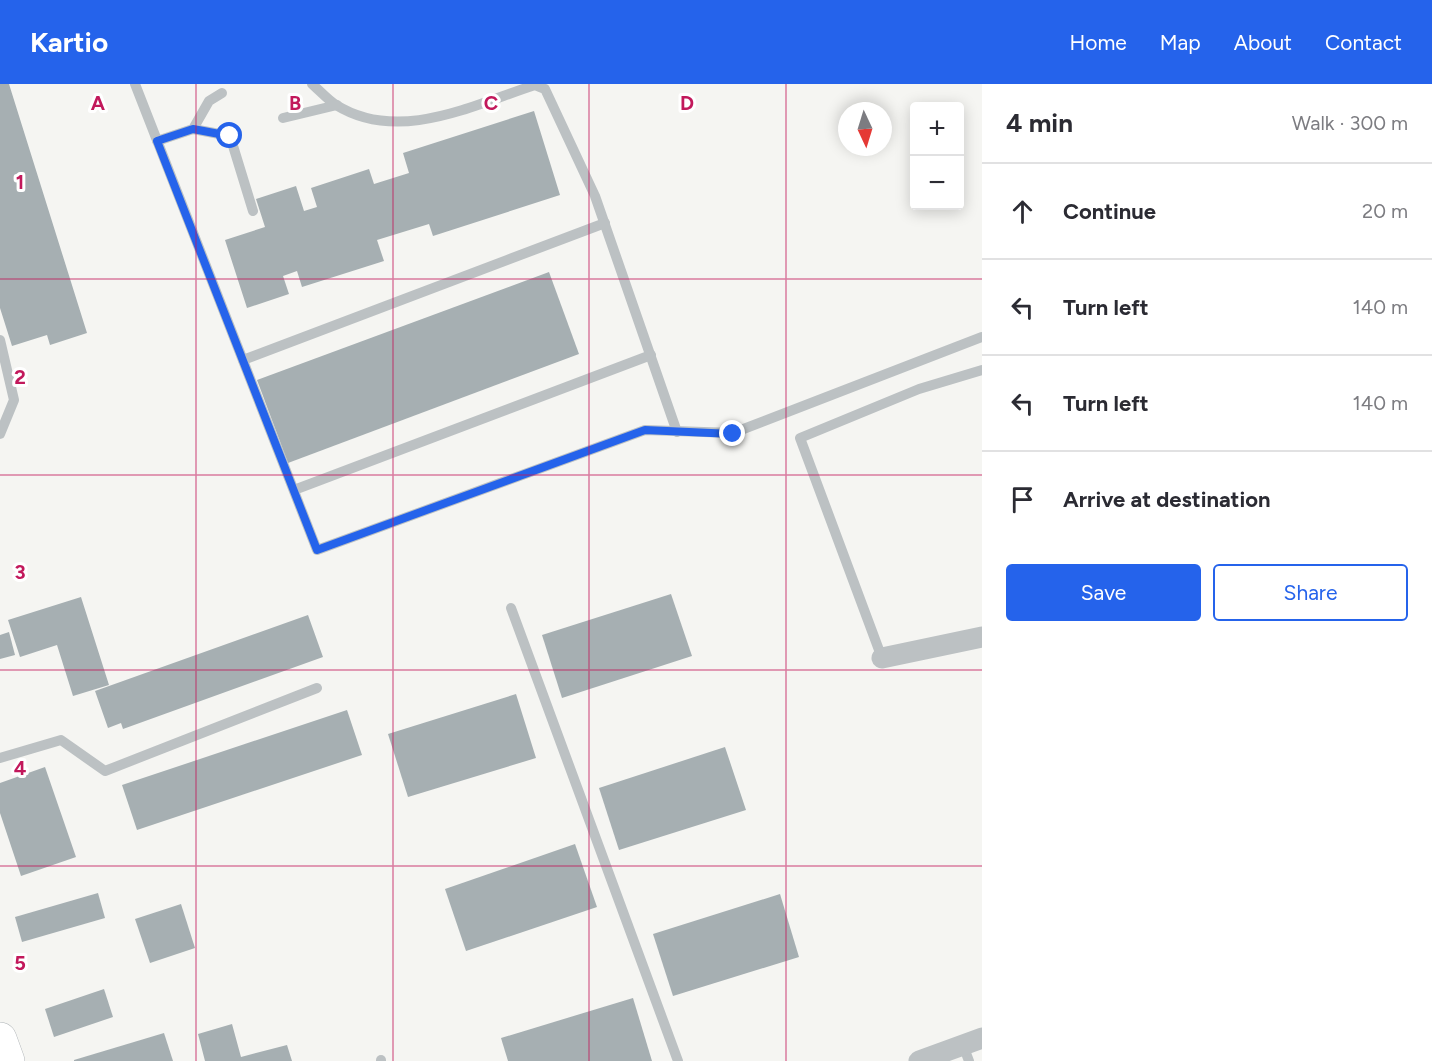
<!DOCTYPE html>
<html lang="en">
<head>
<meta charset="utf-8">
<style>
	:root { --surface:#fff; --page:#f7f7f7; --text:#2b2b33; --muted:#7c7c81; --line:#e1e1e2; --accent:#2563eb }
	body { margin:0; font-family:Figtree,sans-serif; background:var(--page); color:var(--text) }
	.controls { position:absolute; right:18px; top:18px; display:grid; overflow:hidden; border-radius:6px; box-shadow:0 3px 15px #0003 }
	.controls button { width:54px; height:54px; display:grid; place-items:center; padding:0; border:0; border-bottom:2px solid var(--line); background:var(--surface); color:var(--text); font:30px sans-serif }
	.compass { position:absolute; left:838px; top:18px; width:54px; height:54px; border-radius:50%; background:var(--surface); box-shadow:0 3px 15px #0003; rotate:176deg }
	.stop { position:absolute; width:18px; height:18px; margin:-14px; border:4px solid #2563eb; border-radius:50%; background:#fff }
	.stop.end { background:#2563eb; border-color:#fff; box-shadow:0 2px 6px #0008 }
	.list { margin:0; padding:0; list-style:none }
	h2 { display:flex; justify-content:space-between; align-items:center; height:78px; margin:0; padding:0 24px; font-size:26px }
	h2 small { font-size:20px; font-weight:400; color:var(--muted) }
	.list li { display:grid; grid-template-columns:39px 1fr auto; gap:18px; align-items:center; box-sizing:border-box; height:96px; padding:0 24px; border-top:2px solid var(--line) }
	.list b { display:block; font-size:22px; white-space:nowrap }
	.list em { font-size:20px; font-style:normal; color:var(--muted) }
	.actions { display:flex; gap:12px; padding:18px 24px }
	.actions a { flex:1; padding:14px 0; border:2px solid var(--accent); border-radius:6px; text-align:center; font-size:21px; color:var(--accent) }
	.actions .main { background:var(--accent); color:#fff }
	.icon { flex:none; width:33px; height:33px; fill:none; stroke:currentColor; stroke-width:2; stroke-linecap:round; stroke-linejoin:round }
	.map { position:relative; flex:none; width:982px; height:977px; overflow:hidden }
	header { display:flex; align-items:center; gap:36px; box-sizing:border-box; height:84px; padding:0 30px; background:var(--accent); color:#fff }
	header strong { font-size:28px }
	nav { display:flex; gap:33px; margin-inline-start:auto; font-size:21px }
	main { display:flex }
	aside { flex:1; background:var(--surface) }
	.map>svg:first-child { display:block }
	.building { fill:#a6afb2 }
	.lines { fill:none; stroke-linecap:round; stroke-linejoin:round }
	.primary-casing { stroke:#b0b5b8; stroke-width:34 }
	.lane { stroke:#bcc1c3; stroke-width:10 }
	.street { stroke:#bcc1c3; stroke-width:21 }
	.primary { stroke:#fff; stroke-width:33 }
	.route { stroke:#2563eb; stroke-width:8 }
	.grid { fill:none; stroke:#c2185b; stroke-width:1.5; stroke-opacity:0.55 }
	.grid-label { font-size:20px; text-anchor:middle; font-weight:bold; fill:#c2185b; stroke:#fff; stroke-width:6; stroke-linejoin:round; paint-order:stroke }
</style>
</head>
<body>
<header>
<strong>Kartio</strong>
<nav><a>Home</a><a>Map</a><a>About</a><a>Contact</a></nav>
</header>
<main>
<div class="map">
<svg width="982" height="977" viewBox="0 0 982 977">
	<rect width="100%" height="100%" fill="#f5f5f2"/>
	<!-- building -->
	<g class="building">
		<path d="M0 0H9L87 249 50 261 47 251 12 262 0 224Z"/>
		<path d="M534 27 560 111 433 152 429 140 377 156 384 177 302 203 297 187 283 192 289 210 247 224 225 156 265 143 256 115 296 102 304 127 317 123 311 104 369 85 374 100 409 89 403 69Z"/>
		<path d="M549 188 579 270 288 379 257 296Z"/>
		<path d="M671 510 692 572 562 614 542 551Z"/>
		<path d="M81 513 109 601 73 612 57 561 20 573 8 536Z"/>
		<path d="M308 531 323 573 123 645 121 639 108 644 95 607Z"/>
		<path d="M9 548 15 571 0 575V551Z"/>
		<path d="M516 610 536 674 408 713 388 650Z"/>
		<path d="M347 626 362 671 137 746 122 701Z"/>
		<path d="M725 663 746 726 619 766 599 704Z"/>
		<path d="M45 683 76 773 21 792 0 729V699Z"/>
		<path d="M575 760 597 823 466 867 445 805Z"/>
		<path d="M98 809 105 834 22 858 15 833Z"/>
		<path d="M780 810 799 873 673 912 653 850Z"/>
		<path d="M181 820 195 864 150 879 135 835Z"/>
		<path d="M104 905 113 933 54 953 45 925Z"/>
		<path d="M633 914 652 977H508L501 954Z"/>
		<path d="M232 940 241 973 287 961 292 977H205L198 950Z"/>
		<path d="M164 949 173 977H74V976Z"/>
	</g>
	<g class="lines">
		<!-- primary casing -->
		<g class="primary-casing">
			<path id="primary" d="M0 955 8 977"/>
		</g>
		<!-- lane -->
		<g class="lane">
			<path d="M135 0 317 466 645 346 733 349 982 253"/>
			<path d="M312 0C320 7 328 16 336 21 399 60 473 21 535 1L545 5 595 112 677 348"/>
			<path d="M283 34 337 21"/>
			<path d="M193 45 230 52 237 49"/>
			<path d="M230 52 253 127"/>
			<path d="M157 57 193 45 209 17 222 9"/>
			<path d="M0 256 14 316 0 350"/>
			<path d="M243 276 605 139"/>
			<path d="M294 406 651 271"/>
			<path d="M511 524 678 977"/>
			<path d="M882 574 800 354 919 305 982 286"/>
			<path d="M0 674 61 656 105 687 317 604"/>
			<path d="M963 961 969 977"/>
			<path d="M381 976V977"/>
		</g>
		<!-- street -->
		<g class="street">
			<path d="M882 574 982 553"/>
			<path d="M919 977 982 954"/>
		</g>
		<!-- primary -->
		<use href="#primary" class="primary"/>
	</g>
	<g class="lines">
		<!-- route -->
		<path class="route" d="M230 52 193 45 157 57 317 466 645 346 733 350"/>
	</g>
	<!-- grid -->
	<path class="grid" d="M196 0V977M393 0V977M589 0V977M786 0V977M0 195H982M0 391H982M0 586H982M0 782H982"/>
	<g class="grid-label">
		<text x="98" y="26">A</text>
		<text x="295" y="26">B</text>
		<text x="491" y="26">C</text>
		<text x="687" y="26">D</text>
		<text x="20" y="105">1</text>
		<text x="20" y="300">2</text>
		<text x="20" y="495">3</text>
		<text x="20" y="691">4</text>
		<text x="20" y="886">5</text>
	</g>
</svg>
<div class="controls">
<button>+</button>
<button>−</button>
</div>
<svg class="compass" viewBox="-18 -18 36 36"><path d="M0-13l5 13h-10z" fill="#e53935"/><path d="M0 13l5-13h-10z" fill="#7c7c81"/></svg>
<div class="stop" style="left:230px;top:52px"></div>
<div class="stop end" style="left:733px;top:350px"></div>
</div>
<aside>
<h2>4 min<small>Walk · 300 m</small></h2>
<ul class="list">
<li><svg class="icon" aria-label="ahead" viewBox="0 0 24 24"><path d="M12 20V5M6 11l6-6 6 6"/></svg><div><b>Continue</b></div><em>20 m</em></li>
<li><svg class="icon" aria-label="left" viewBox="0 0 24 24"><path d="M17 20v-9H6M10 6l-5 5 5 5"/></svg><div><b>Turn left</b></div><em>140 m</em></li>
<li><svg class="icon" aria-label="left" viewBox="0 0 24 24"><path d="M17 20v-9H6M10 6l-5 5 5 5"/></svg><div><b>Turn left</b></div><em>140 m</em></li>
<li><svg class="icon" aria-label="arrive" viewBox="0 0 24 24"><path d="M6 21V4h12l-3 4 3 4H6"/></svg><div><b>Arrive at destination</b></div></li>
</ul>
<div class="actions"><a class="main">Save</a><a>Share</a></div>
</aside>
</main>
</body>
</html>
